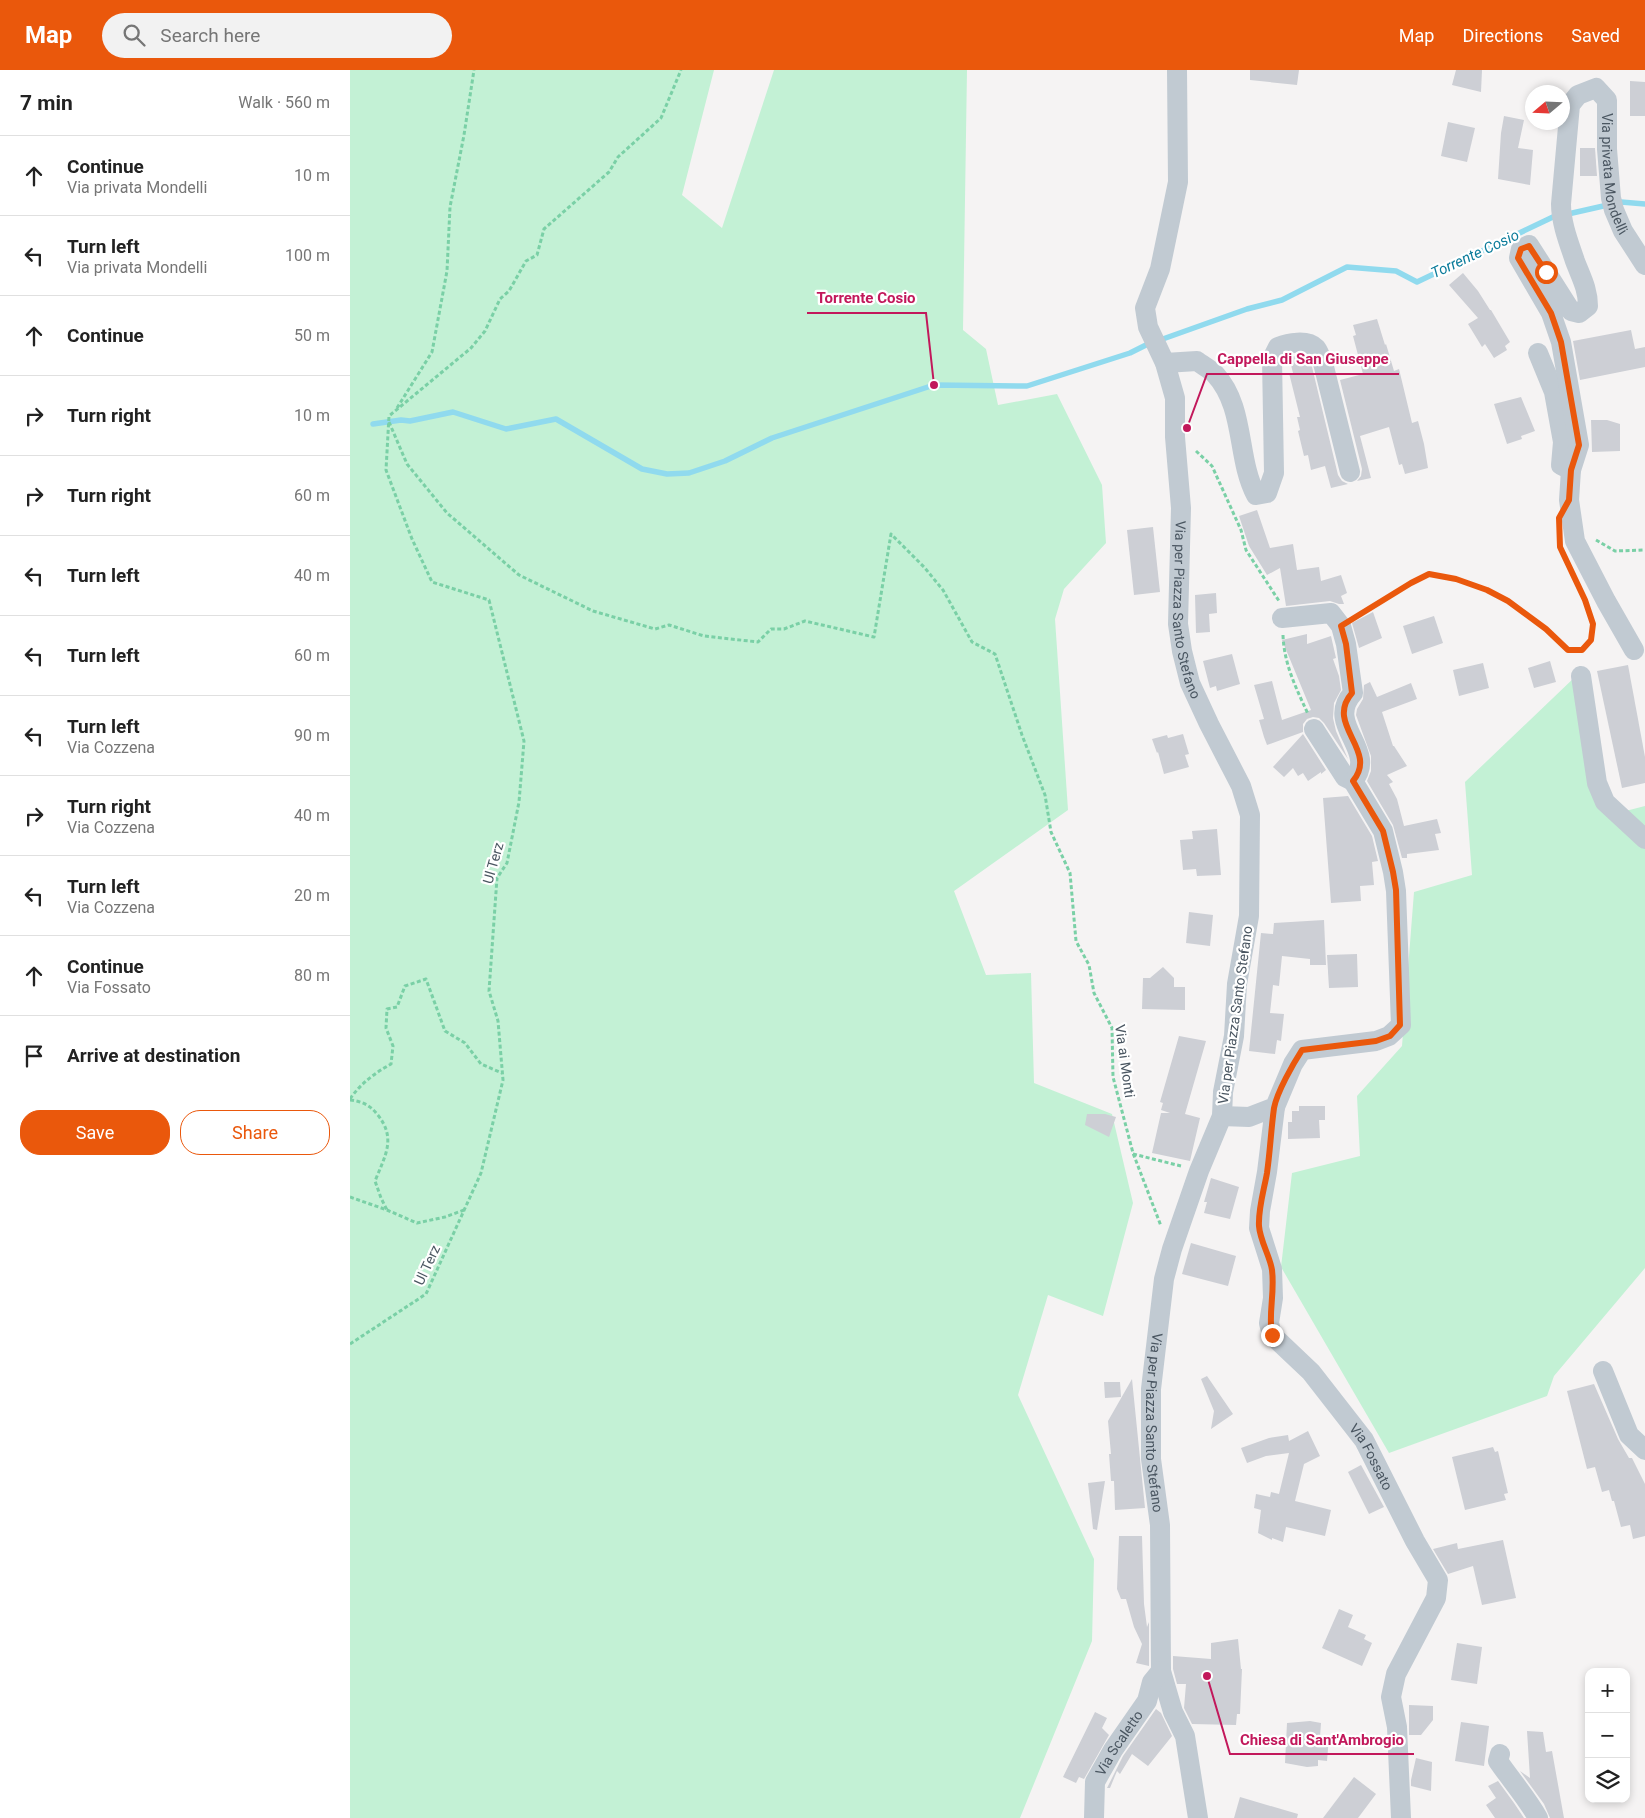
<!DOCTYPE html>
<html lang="en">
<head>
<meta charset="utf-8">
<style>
	:root { --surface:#fff; --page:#f2f2f2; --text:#222; --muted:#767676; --line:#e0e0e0; --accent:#ea580c }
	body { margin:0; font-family:Roboto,sans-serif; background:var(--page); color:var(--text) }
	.controls { position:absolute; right:15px; bottom:15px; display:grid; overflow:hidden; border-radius:10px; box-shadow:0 2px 8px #0003 }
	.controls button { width:45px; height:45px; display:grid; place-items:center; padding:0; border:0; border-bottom:1px solid var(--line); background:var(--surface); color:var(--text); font:25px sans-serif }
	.compass { position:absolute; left:1175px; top:15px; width:45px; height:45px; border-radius:50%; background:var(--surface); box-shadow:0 2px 8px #0003; rotate:251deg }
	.stop { position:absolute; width:15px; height:15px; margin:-11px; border:4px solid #ea580c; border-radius:50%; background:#fff }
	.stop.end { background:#ea580c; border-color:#fff; box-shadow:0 1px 5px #0008 }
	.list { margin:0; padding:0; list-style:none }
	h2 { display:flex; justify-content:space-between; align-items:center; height:65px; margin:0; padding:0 20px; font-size:21px }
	h2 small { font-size:16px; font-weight:400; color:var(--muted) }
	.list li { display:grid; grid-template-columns:32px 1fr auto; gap:15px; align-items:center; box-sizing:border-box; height:80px; padding:0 20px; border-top:1px solid var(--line) }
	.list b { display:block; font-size:19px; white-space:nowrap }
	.list p { margin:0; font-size:16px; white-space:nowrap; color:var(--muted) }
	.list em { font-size:16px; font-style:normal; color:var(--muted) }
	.actions { display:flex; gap:10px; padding:15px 20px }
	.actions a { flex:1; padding:11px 0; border:1px solid var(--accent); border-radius:20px; text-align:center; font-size:18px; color:var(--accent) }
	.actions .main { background:var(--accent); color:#fff }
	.icon { flex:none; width:28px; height:28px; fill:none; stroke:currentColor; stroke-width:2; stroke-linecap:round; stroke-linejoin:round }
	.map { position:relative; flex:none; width:1295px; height:1748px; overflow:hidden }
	header { display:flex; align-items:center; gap:30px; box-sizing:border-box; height:70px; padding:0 25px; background:var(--accent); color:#fff }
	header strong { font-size:24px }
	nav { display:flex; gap:28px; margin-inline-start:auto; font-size:18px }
	.search { width:350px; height:45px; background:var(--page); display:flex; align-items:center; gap:12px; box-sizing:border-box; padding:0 18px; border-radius:28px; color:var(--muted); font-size:19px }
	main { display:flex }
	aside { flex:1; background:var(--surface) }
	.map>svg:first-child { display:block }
	.green { fill:#c3f1d5 }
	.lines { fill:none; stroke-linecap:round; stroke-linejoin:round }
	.stream { stroke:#90daee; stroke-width:5.5 }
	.building { fill:#cdcfd5 }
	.path { stroke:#7ad0a6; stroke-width:3; stroke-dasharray:4 2.5; stroke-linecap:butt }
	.minor { stroke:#c1cad2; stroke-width:20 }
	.route { stroke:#ea580c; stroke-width:6 }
	.labels { text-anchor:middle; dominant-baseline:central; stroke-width:4.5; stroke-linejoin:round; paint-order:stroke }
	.street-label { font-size:14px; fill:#4a5661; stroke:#fff }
	.water-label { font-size:15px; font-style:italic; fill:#0c7c9b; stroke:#fff }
	.leader { fill:none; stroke:#c2185b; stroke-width:2 }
	.callout-dot { fill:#c2185b; stroke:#fff; stroke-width:2 }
	.callout-label { font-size:15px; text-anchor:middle; font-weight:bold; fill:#c2185b; stroke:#fff; stroke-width:4.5; stroke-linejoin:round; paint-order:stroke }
</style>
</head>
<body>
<header>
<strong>Map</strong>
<div class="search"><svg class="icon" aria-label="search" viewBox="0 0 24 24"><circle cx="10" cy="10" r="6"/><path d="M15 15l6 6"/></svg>Search here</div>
<nav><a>Map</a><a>Directions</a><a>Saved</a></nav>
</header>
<main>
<aside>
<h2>7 min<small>Walk · 560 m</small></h2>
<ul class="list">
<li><svg class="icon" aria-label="ahead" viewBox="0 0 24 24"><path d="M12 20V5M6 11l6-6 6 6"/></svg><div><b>Continue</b><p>Via privata Mondelli</p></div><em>10 m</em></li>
<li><svg class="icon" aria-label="left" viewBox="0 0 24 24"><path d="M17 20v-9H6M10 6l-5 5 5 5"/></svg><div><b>Turn left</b><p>Via privata Mondelli</p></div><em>100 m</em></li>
<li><svg class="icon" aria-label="ahead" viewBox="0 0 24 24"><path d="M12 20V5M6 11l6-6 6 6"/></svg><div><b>Continue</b></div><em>50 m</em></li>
<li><svg class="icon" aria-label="right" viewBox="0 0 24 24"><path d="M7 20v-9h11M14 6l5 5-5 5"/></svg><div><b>Turn right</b></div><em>10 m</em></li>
<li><svg class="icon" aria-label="right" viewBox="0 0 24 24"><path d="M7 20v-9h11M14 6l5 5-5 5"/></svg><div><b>Turn right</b></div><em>60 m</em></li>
<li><svg class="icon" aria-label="left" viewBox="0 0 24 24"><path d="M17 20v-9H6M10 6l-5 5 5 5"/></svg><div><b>Turn left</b></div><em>40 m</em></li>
<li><svg class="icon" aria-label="left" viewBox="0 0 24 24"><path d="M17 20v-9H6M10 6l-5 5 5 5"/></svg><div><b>Turn left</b></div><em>60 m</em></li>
<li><svg class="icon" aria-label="left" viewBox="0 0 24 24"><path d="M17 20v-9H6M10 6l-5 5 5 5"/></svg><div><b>Turn left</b><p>Via Cozzena</p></div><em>90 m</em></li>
<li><svg class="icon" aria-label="right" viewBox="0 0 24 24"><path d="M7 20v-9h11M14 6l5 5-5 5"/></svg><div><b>Turn right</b><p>Via Cozzena</p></div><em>40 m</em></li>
<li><svg class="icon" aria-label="left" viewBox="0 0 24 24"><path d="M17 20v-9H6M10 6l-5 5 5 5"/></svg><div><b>Turn left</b><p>Via Cozzena</p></div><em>20 m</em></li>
<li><svg class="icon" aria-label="ahead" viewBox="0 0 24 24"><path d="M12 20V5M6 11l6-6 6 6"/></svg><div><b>Continue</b><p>Via Fossato</p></div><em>80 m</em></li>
<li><svg class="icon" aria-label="arrive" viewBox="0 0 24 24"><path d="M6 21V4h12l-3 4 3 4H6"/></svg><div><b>Arrive at destination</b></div></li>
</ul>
<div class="actions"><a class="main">Save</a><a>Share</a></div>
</aside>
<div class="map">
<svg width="1295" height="1748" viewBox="0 0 1295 1748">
	<rect width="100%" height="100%" fill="#f5f3f3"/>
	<!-- green -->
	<g class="green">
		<path d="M0 0H364L332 125 372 158 424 0H617L613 260 636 279 648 335 707 324 752 415 756 473 714 519 705 549 718 740 604 821 636 905 681 903 684 1013 762 1044 783 1133 753 1246 698 1225 668 1325 744 1489 742 1571 670 1748H0Z"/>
		<path d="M1226 606 1260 745 1295 736V1198L1204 1306 1197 1326 1039 1383 931 1197 942 1103 1010 1086 1007 1026 1052 976 1064 822 1122 805 1115 712Z"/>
	</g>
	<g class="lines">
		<!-- stream -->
		<g class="stream">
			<path d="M1218 144 1271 132 1295 134"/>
			<path d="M23 354 51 350 60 351 103 342 156 359 206 349 292 399 317 404 339 403 375 391 422 368 584 315 677 316 780 283 796 275 897 239 932 230 997 197 1046 201 1067 212 1205 146"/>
		</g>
	</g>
	<!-- building -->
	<g class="building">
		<path d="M900 0H949L947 15 900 10Z"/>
		<path d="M1106 0H1132L1131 22 1102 15Z"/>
		<path d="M1280 11 1295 12V46H1280Z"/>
		<path d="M1154 46 1174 50 1168 78 1183 80 1180 115 1148 109 1151 63Z"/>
		<path d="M1098 52 1125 58 1117 92 1091 86Z"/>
		<path d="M1230 78H1245L1247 106H1230Z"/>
		<path d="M1113 203 1128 221 1140 240H1141L1160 272 1155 276 1157 280 1144 288 1135 274 1132 277 1118 254 1128 248 1099 215Z"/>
		<path d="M1027 249 1035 275 1036 274 1044 301 1049 299 1062 353 1068 351 1074 374 1078 398 1055 404 1052 394 1049 395 1039 357 1010 366 1021 408 1007 411 1011 406 1012 399 990 310 1013 304 1003 266 1006 265 1003 255Z"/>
		<path d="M1281 260 1285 279 1295 277V297L1230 310 1223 271Z"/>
		<path d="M952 285 954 289 958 288 962 297 988 405 992 411 998 414 981 418 975 396 961 400 958 385 954 386 948 361 950 360 947 347H950L939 303H943L939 287Z"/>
		<path d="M1171 327 1185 361 1171 366 1172 369 1157 374 1144 334Z"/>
		<path d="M1241 350H1257L1270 354V381L1242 382Z"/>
		<path d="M907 440 920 478 943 474 947 500 969 497 971 511 991 505 997 523 991 526 994 534H989L980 531 936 536 930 498 917 505 899 476 889 446Z"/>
		<path d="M803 457 810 522 784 525 777 460Z"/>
		<path d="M866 523 867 543 859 544 860 562 846 563 845 525Z"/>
		<path d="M1023 542 1032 568 1009 578 1002 553Z"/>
		<path d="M1084 546 1093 573 1062 584 1053 556Z"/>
		<path d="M957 564V574L981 566 986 588 983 589 989 606 991 620 984 633 983 648 986 661 998 689 974 653 969 648 963 647 957 649 953 654V662L917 675 914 667 909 650 914 649 904 615 922 611 932 650 961 640 932 570Z"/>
		<path d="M882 584 890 614 867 621 866 616 860 618 853 591Z"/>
		<path d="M1200 591 1206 612 1184 618 1178 598Z"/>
		<path d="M1133 593 1139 618 1109 626 1103 600Z"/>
		<path d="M1278 595 1295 687V713L1272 718 1247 601Z"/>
		<path d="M1020 612 1027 627 1061 613 1067 629 1032 642 1043 676H1044L1057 696 1037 705 1043 712 1039 714 1047 729 1054 756 1087 749 1091 763 1085 764 1089 780 1057 784V788H1052L1043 755 1017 711 1021 701V686L1006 645 1007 639 1013 629 1014 615Z"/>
		<path d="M833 664 839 684 835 685 839 697 814 704 808 682 807 683 802 669 817 665 818 668Z"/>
		<path d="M953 664 976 700 971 704V702L958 711 953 703 948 706 943 698 934 707 923 697Z"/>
		<path d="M998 726 1022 766 1028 791 1022 792 1024 815 1010 816 1011 831 981 833 973 728Z"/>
		<path d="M867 759 871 805 847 806 846 799 833 800 830 770 843 769 842 761Z"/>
		<path d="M839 842 863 845 860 876 836 873Z"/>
		<path d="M974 850 976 895H960V889L932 886 929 916 923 915 920 943 934 944 931 971 927 970 925 984 899 981 911 863 923 864 924 853Z"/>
		<path d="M1007 884 1008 917 979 918 977 885Z"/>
		<path d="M813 897 824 908V917H835V940L792 939 793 908H800Z"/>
		<path d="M829 966 856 971 835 1044 850 1048 840 1091 802 1083 811 1043H820L811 1040 813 1033 810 1032Z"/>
		<path d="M949 1036H975V1050H969L970 1068 938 1069V1052H942V1041H949Z"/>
		<path d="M737 1044H755L766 1047 759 1067 735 1055Z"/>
		<path d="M861 1108 889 1117 880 1149 854 1143 857 1132H854Z"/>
		<path d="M841 1173 886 1186 878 1216 832 1204Z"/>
		<path d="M857 1306 883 1344 861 1359 864 1341 851 1309Z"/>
		<path d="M782 1309 795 1438 765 1440 764 1411H761L759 1384H761L758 1351Z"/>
		<path d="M754 1312H770L771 1327 755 1328Z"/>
		<path d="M1244 1314 1268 1369 1279 1388H1282L1295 1414V1466L1283 1469 1280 1455 1271 1457 1264 1431H1262L1259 1420 1252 1422 1245 1397 1237 1399 1217 1321Z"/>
		<path d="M958 1361 970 1386 954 1394 945 1431 981 1440 975 1466 936 1457 933 1472 922 1468V1470L908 1463 911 1440 904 1438 906 1424 920 1427 921 1422 929 1424 939 1383 916 1386 897 1393 891 1378 919 1368 938 1365 939 1371Z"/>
		<path d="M1143 1377 1145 1382 1148 1381 1158 1423 1154 1424 1156 1430 1115 1440 1102 1387Z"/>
		<path d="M1011 1395 1034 1437 1019 1444 998 1402Z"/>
		<path d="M755 1411 747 1460 743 1459 738 1413Z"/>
		<path d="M769 1466H792L794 1534 797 1557 799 1552V1596L786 1593 792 1574 784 1557 776 1529H771L767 1519Z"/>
		<path d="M1153 1470 1166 1528 1132 1535 1123 1496 1098 1504 1083 1479 1107 1473 1108 1479Z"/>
		<path d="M989 1539 1003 1545 998 1557 1016 1565 1014 1569 1022 1573 1012 1596 972 1578Z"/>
		<path d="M888 1569 891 1599H892L890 1644H887L886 1655 842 1654 834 1638 836 1614H827L823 1599V1586L861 1589V1573Z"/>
		<path d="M1107 1573 1132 1577 1127 1614 1101 1610Z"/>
		<path d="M1059 1635 1083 1636V1650L1071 1665H1059Z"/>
		<path d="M806 1639 811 1643 822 1666 798 1696 782 1684 770 1704 767 1701 760 1718H757L773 1686Z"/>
		<path d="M745 1642 757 1648 752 1658 759 1665 734 1709 729 1707 726 1713 713 1707Z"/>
		<path d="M960 1651 971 1653 970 1667H979L977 1691 968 1690V1696L957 1697 935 1693 937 1653Z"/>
		<path d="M1111 1652 1139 1656 1134 1696 1105 1691Z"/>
		<path d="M1177 1661 1193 1662 1196 1682 1202 1681 1214 1748H1200L1194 1734 1170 1701 1180 1708Z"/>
		<path d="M1066 1688 1082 1692 1081 1721 1061 1716V1710Z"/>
		<path d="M1004 1707 1026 1724 1008 1748H973Z"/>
		<path d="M1148 1711 1164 1733 1174 1748H1145L1136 1735 1146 1728 1138 1716Z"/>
		<path d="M890 1727 948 1744 947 1748H884Z"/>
	</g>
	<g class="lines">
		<!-- path -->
		<g class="path">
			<path d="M47 338 82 282 97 201 100 137 114 65 124 0"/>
			<path d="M39 352 57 394 97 443 169 505 243 541 305 559 319 555 354 566 408 572 421 559H434L455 551 524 567 541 464 574 497 593 520 622 572 645 584 672 665 695 725 701 762 720 803 726 871 739 895 744 923 762 958 763 1007 783 1083 811 1156"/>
			<path d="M846 381 862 396 891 460 896 480 929 531"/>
			<path d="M1246 470 1265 481 1295 480"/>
			<path d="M1007 546 1061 513 1079 504 1106 509 1137 520 1157 531 1196 559 1218 580H1232L1241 571 1243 554 1239 542"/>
			<path d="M933 565C934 594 946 618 958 644"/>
			<path d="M0 1029C11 1013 25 1003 41 994L43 976 36 958 37 939 47 937 55 916 76 909 95 961 115 973 131 994 152 1003"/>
			<path d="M0 1030C11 1031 20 1035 27 1044 47 1068 35 1086 25 1111L31 1128 37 1140"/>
			<path d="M783 1084 831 1096"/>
			<path d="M0 1127 37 1140 67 1153 95 1147 114 1140"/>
			<path d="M0 1274 76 1224 131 1103 153 1010 148 951 139 921 147 808 157 793 169 732 174 671 139 530 82 512 62 469 36 400 39 346 121 278 135 261 150 229 159 221 176 191 187 185 194 159 259 102 268 87 311 48 331 0"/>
		</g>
		<!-- minor -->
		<g class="minor">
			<path id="s1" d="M827 0 828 112 810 199 795 238 798 257 815 293 825 328V367L831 438 828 554 832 581 840 613 859 654 891 716 900 745 899 846 887 914 884 966 873 1022 872 1046 849 1101 822 1179 814 1209 801 1319V1389L810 1455 811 1601 823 1642 835 1666 848 1748"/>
			<path d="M1188 283 1204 322 1213 372 1211 395 1221 400"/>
			<path d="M815 293 847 291C852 295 860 299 865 304 896 338 886 387 906 425L917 423 924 403 922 289 928 277C938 273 957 269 966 278 969 282 971 288 973 293L1000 402"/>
			<path d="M932 548 981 543 991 556 996 574 1003 623C974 655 1029 680 1003 711"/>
			<path id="s2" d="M1284 580 1256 531 1225 471 1219 430 1221 400 1229 375 1211 272 1201 243 1169 188 1171 179 1179 175 1221 241 1229 243 1238 236C1238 219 1231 207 1225 191 1219 173 1211 153 1211 134L1220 35 1228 25 1246 18 1257 30V79L1261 128 1264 140 1273 161 1295 195"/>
			<path d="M1231 606 1247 713 1255 732 1295 769"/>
			<path d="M964 659 995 707 1003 711"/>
			<path id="s3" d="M925 1037 917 1102 910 1141 909 1158 922 1199 923 1228 919 1253 922 1265 961 1302 1014 1370 1065 1471 1088 1510 1086 1528 1046 1604 1041 1627 1047 1657 1051 1748"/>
			<path d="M872 1046 899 1047 925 1037 943 994 952 980 1026 971 1039 966 1051 955 1046 821 1043 802 1033 761 1003 711"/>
			<path d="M1253 1301 1279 1365 1295 1380"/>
			<path d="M1150 1684 1148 1691C1161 1710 1177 1728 1188 1748"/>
			<path id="s4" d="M744 1748 745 1712 763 1680 797 1631 802 1612 811 1601"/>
		</g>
	</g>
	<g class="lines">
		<!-- route -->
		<path class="route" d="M922 1265C918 1244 925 1223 922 1200 920 1186 910 1171 909 1156 908 1139 914 1120 917 1103 920 1082 921 1060 924 1038 927 1022 943 994 952 980L1026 971 1040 966 1050 955 1046 820 1043 802 1033 761 1003 711C1029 680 974 655 1002 623L996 574 991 556 1061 513 1079 504 1106 509 1137 520 1158 531 1196 559 1218 580H1232L1241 570 1243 554 1235 530 1210 477 1209 448 1219 430 1221 400 1229 375 1211 272 1201 243 1168 188 1171 179 1179 176 1196 202"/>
	</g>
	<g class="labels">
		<!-- street labels -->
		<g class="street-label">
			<text stroke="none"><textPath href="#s2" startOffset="865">Via privata Mondelli</textPath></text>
			<text stroke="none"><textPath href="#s1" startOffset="551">Via per Piazza Santo Stefano</textPath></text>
			<text transform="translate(143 793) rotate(-74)">Ul Terz</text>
			<text transform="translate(885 945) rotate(-82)">Via per Piazza Santo Stefano</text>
			<text transform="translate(775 991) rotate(82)">Via ai Monti</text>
			<text transform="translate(77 1195) rotate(-65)">Ul Terz</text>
			<text stroke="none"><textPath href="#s1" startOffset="1391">Via per Piazza Santo Stefano</textPath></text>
			<text stroke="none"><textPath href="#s3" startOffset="390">Via Fossato</textPath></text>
			<text stroke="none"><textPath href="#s4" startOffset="82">Via Scaletto</textPath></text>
		</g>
		<!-- water labels -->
		<g class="water-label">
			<text transform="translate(1125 184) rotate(-25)">Torrente Cosio</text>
		</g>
	</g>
	<!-- callouts -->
	<path class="leader" d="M584 315L576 243H457M837 358L857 304H1049M857 1606L880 1684H1064"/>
	<g class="callout-dot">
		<circle cx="584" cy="315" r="5"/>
		<circle cx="837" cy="358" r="5"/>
		<circle cx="857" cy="1606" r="5"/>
	</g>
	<g class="callout-label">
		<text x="516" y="233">Torrente Cosio</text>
		<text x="953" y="294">Cappella di San Giuseppe</text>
		<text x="972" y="1675">Chiesa di Sant'Ambrogio</text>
	</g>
</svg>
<div class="controls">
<button>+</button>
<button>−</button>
<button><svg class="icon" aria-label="layers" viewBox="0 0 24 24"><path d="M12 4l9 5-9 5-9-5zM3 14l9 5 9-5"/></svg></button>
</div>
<svg class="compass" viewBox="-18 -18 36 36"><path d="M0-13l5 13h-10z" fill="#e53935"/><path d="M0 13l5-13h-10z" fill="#767676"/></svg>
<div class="stop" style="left:1196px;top:202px"></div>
<div class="stop end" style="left:922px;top:1265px"></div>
</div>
</main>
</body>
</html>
